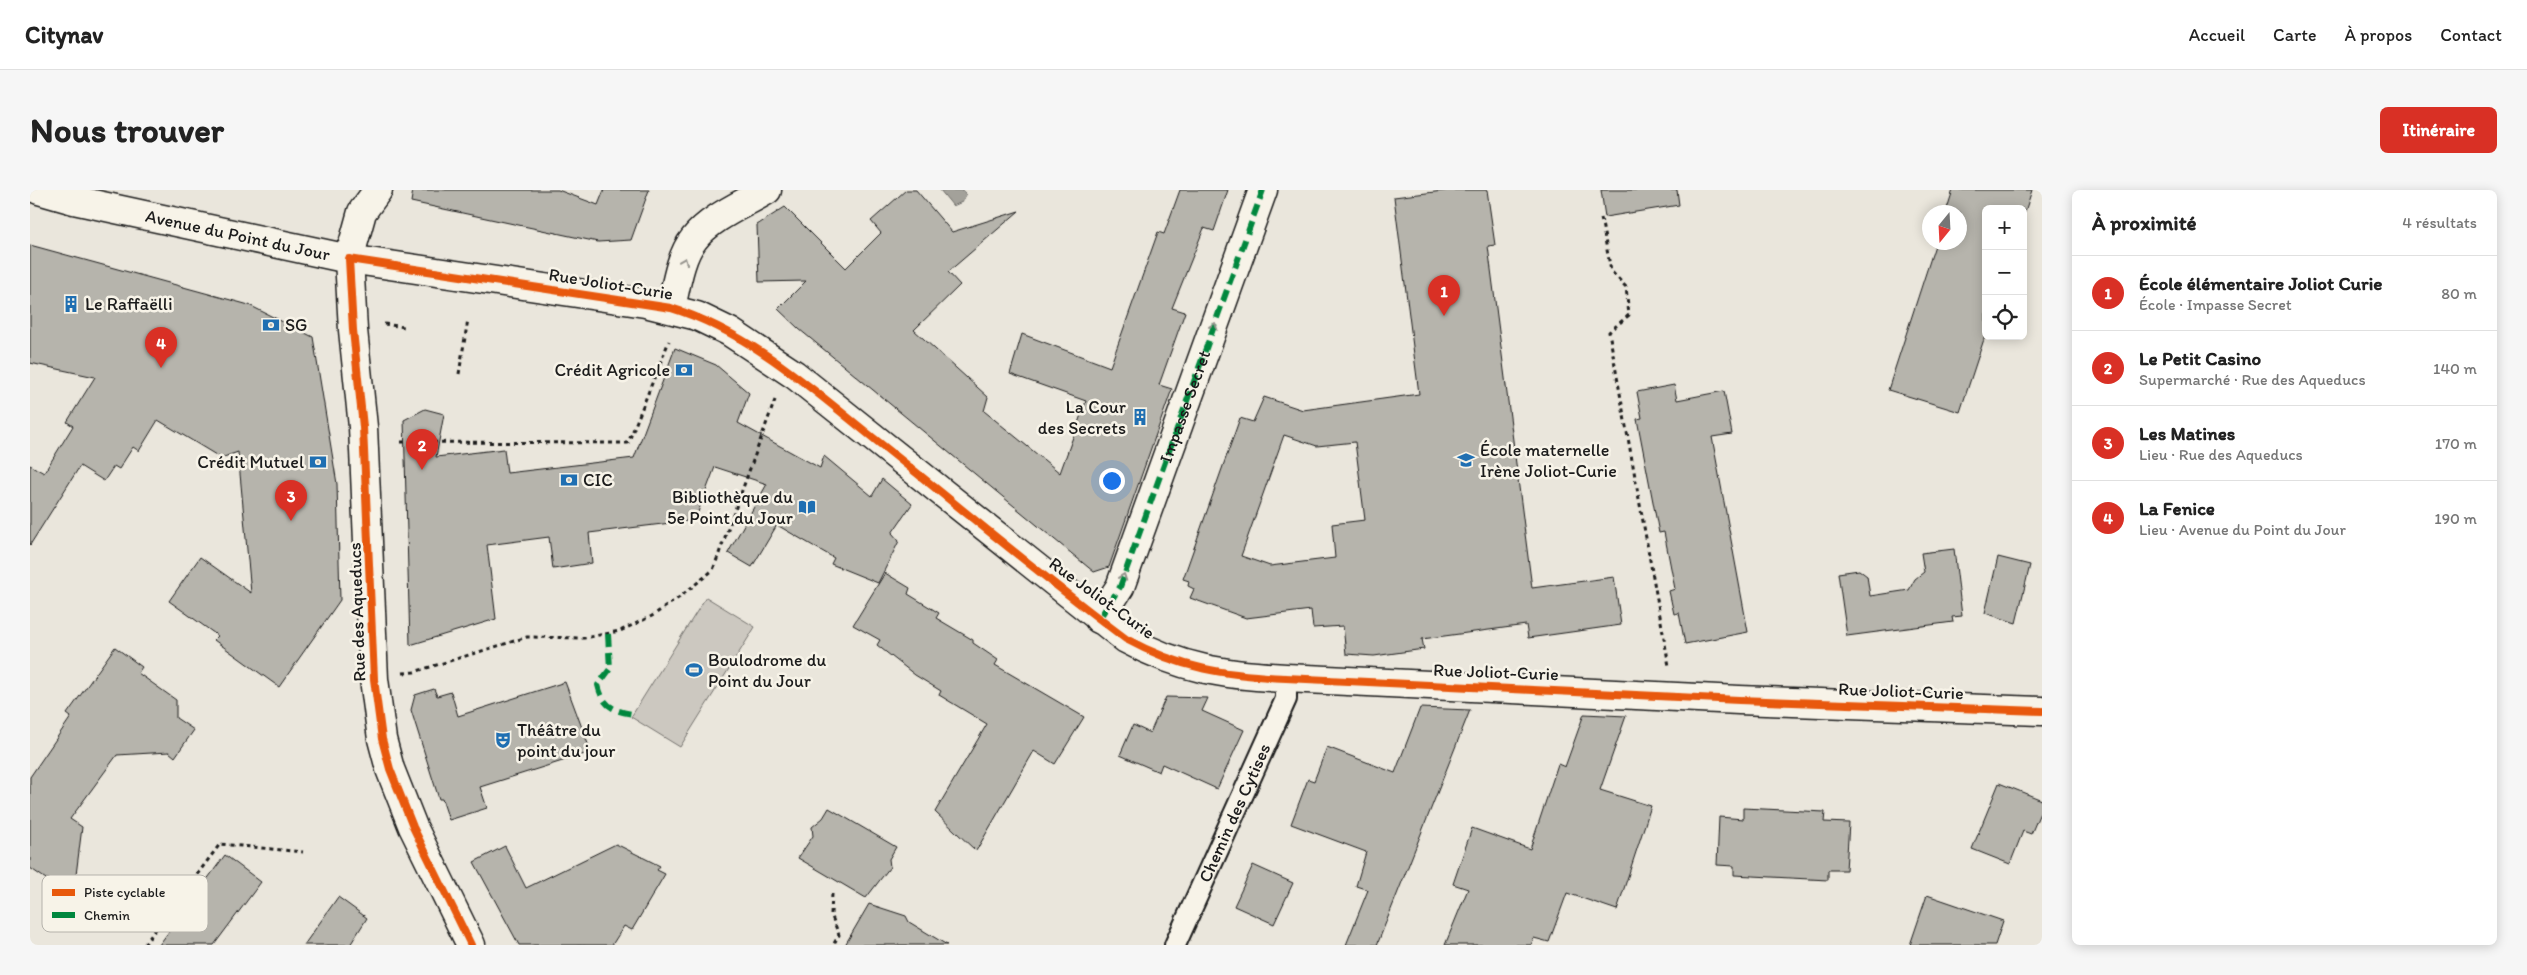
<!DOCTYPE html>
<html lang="fr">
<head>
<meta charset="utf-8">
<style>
	:root { --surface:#fff; --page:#f6f6f6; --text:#222; --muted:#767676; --line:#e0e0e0; --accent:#d93025 }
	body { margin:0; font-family:Itim,sans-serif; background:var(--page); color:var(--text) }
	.controls { position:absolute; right:15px; top:15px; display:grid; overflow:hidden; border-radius:8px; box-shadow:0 2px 12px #0003 }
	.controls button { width:45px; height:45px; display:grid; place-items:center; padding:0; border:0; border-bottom:1px solid var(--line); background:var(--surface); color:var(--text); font:25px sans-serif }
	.compass { position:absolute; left:1892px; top:15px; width:45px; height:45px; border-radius:50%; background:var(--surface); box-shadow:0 2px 12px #0003; rotate:198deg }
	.you { position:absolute; left:1081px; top:290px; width:18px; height:18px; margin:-12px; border:4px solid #fff; border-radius:50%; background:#1a73e8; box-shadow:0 0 0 8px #1a73e833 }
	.badge { display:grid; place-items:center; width:32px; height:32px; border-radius:50%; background:var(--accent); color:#fff; font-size:16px; font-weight:700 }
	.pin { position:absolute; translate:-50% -41px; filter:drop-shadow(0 1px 2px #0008) }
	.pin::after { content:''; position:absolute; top:26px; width:18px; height:15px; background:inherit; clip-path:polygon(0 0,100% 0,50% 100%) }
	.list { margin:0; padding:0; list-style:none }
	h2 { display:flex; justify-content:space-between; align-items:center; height:65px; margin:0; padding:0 20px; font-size:21px }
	h2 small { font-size:16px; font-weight:400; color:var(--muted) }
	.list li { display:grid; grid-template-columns:32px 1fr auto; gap:15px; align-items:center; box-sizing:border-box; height:75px; padding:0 20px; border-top:1px solid var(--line) }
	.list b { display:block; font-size:19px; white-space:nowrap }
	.list p { margin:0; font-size:16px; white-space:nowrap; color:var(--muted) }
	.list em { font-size:16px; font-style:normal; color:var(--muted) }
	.icon { flex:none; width:28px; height:28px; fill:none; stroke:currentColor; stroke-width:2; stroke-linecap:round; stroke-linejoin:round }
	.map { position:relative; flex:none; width:2012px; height:755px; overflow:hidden; border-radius:8px }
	header { display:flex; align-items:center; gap:30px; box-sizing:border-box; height:70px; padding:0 25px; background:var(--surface); border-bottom:1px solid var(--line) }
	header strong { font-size:24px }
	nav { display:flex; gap:28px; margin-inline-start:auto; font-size:18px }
	.intro { display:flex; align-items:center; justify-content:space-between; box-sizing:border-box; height:120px; padding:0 30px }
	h1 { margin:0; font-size:35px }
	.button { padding:12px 22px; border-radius:8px; background:var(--accent); color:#fff; font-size:18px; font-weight:700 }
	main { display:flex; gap:30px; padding:0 30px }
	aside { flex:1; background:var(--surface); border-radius:8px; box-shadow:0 2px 12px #0003 }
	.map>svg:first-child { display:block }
	.pitch { fill:#ccc8c0; stroke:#74726e }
	.water { fill:#a3a19a; stroke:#6d6c68 }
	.building { fill:#b6b4ac; stroke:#1c1c1c; fill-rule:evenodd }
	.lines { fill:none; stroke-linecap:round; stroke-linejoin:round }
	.service-casing { stroke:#1c1c1c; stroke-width:24 }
	.minor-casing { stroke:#1c1c1c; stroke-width:31 }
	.tertiary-casing { stroke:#1c1c1c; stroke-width:31 }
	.secondary-casing { stroke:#1c1c1c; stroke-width:31 }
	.path { stroke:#1c1c1c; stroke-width:3; stroke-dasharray:4 4; stroke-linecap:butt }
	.service { stroke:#f7f3e8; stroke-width:20 }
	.minor { stroke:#f7f3e8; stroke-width:28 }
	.tertiary { stroke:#f7f3e8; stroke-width:28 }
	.secondary { stroke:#f7f3e8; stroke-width:28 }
	.quiet { stroke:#00873e; stroke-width:6; stroke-dasharray:12 6; stroke-linecap:butt }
	.cycleway-casing { stroke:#f7f3e8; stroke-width:11 }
	.cycleway { stroke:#e8590c; stroke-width:8 }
	.oneway { stroke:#94928c }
	.labels { text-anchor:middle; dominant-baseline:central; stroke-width:5; stroke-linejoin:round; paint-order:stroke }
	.street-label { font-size:18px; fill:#1c1c1c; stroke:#f7f3e8 }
	.poi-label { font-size:18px; fill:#1c1c1c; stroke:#f7f3e8; text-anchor:start }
	.key { fill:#f7f3e8; stroke:#b5b2ab; stroke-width:1 }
	.key-label { font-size:14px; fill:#1c1c1c }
</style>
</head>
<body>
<header>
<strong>Citynav</strong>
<nav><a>Accueil</a><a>Carte</a><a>À propos</a><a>Contact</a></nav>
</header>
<div class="intro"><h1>Nous trouver</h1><a class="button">Itinéraire</a></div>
<main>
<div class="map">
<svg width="2012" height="755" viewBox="0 0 2012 755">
	<rect width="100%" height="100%" fill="#eae6dc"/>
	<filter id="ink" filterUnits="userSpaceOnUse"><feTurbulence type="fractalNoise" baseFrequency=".02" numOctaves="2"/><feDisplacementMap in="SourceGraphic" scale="10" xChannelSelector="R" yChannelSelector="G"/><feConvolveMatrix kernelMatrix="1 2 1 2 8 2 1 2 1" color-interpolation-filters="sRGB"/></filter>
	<g filter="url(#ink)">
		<!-- pitch -->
		<path class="pitch" d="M676 407 725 437 650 557 601 527Z"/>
		<!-- water -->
		<path class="water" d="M910 0H933L936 5 932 12 923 16Z"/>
		<!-- building -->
		<g class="building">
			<path d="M383 0H528L568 15 574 0H619L601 50 568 52 381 12Z"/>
			<path d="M876 0H886L922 42 989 21 918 82 930 95 884 140 958 207 954 221 1030 283 1056 211 980 184 992 144 1080 177 1128 42 1134 44 1150 0H1198L1184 41 1174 38 1142 118 1155 122 1129 195 1142 199 1079 377 1064 382 769 139 748 119 776 91 729 92 727 35 755 17 816 78 851 43 841 31Z"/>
			<path d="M1421 0H1457L1465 55 1458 56 1502 398 1584 387 1591 435 1498 448 1496 435 1392 449 1394 459 1344 466 1316 464 1313 436 1283 438 1281 420 1216 428 1160 408 1164 399 1158 396 1159 391 1153 389 1210 228 1223 232 1234 207 1273 220 1389 204 1364 7ZM1254 245 1287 256 1325 252 1335 330 1302 334 1305 368 1240 376 1211 366Z"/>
			<path d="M1571 0H1647L1649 15 1575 27Z"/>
			<path d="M1923 0H2002L1993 28V19H1956V143L1930 222 1858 200 1906 52H1930V22H1916Z"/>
			<path d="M0 55 219 115 283 147 307 294 310 410 249 497 184 450 188 446 139 411 170 367 221 403 208 262 191 268 128 230 109 261 103 257 89 279 84 276 74 291 50 276 0 355V275L14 283 43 236 37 232 65 187 0 173Z"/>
			<path d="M645 158 686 175 719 203 708 233 790 278 794 266 842 306 852 289 882 314 862 343 869 351 848 393 801 374 804 368 747 335 722 377 698 363 737 294 685 277 665 330 559 343 562 373 523 379 519 347 457 355 466 429 380 455 374 230 395 219 414 224 406 267 474 259 477 283 604 268Z"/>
			<path d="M1644 195 1647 210 1694 201 1702 244 1682 247 1718 442 1655 454 1649 423 1644 424 1639 401 1645 399 1634 342 1629 343 1607 229 1612 228 1607 202Z"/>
			<path d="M1924 359 1932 426 1922 427 1923 432 1817 446 1808 383 1829 380 1837 386 1840 406 1879 400 1885 389 1894 382 1891 363Z"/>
			<path d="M1968 367 2000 375 1986 433 1955 423Z"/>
			<path d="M855 383 880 398 878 404 909 423 906 428 943 450V453L968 470 965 475 1054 527 1025 574 1004 561 946 661 905 622 957 534 909 505 911 501 885 485 847 455 850 450 823 435Z"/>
			<path d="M85 457 112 477 108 483 146 510V528L164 540 145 567 139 562 87 565 40 629 52 637 45 693 16 689 0 678V587L41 527 37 524Z"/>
			<path d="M535 492 561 562 450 597 457 618 419 630 412 609H409L381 520 385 505 404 499 407 506 421 502 428 526Z"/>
			<path d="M1136 507 1178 508 1172 521 1214 540 1187 599 1132 574 1129 582 1090 565 1103 535 1120 543Z"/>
			<path d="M1390 518 1440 520 1347 755H1316L1338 700 1326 696 1336 662 1261 634 1278 589 1284 591 1297 557 1365 583Z"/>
			<path d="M1554 524 1596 526 1570 600 1621 616 1587 720 1537 703 1519 752 1504 748 1501 755H1415L1438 699 1423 694 1442 638 1500 659 1528 574 1535 577Z"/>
			<path d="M1969 593 2012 610V618L2001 644 1993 641 1980 674 1942 659Z"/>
			<path d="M799 618 866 657 859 669 860 677 836 708 768 668 783 646 782 637 793 628Z"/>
			<path d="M1713 618 1795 622 1794 632 1819 633 1816 680H1798V690L1704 685V676L1687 675 1689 627 1713 629Z"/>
			<path d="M586 654 630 676 627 680 635 684 602 740 594 736 582 755H489L444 672 475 656 496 698Z"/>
			<path d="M195 665 231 692 184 755H129Z"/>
			<path d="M1223 675 1263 693 1244 734 1204 716Z"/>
			<path d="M1897 705 1973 731 1965 755H1880Z"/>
			<path d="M308 707 337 728 320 755H274Z"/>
			<path d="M839 714 876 726 879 732 917 755H815Z"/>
		</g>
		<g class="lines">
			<!-- service casing -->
			<g class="service-casing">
				<g id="service">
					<path id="s1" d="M1145 755 1256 509V488"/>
				</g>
			</g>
			<!-- minor casing -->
			<g class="minor-casing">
				<g id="minor">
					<path d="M641 118C646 96 650 66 664 49 681 27 714 14 737 0"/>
					<path id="s2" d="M1069 429 1090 397 1233 0"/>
				</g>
			</g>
			<!-- tertiary casing -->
			<g class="tertiary-casing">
				<path id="tertiary" d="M319 69 323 140 333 237 344 489 352 549 360 579 383 637 441 755"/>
			</g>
			<!-- secondary casing -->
			<g class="secondary-casing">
				<g id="secondary">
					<path id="s3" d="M9 0 44 10 319 69 615 113 667 126 700 142 765 185 1096 449C1151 479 1195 485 1256 488L1709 510 2012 521"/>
					<path d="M319 69 332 22 348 0"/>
				</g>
			</g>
			<!-- path -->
			<g class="path">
				<path d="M1571 28 1581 81 1596 97 1599 125 1579 142 1639 476"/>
				<path d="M354 134 374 137"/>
				<path d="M429 184 438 129"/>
				<path d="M371 252 598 253 639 151"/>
				<path d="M373 483 384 482 497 447 554 448 590 441 622 426 651 406 683 380 745 210"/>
				<path d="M802 704 801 724 809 745 803 755"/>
				<path d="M114 755 190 654 273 662"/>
			</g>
			<!-- service -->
			<use href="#service" class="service"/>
			<!-- minor -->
			<use href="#minor" class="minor"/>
			<!-- tertiary -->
			<use href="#tertiary" class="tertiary"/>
			<!-- secondary -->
			<use href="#secondary" class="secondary"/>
			<!-- quiet -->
			<g class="quiet">
				<path d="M1069 429 1090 397 1233 0"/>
				<path d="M578 444 580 479 568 495C573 516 583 521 603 524"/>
			</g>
			<!-- cycleway casing -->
			<g class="cycleway-casing">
				<path id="cycleway" d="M441 755 383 637 360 579 352 549 344 489 333 237 323 140 319 69 641 118C720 142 783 200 847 251 930 317 1011 386 1096 449 1151 479 1195 485 1256 488L1709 510 2012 521"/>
			</g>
			<!-- cycleway -->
			<use href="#cycleway" class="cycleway"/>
		</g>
		<!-- one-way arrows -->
		<defs><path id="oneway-chevron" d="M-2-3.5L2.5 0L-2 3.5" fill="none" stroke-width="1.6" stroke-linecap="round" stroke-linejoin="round" transform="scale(1.25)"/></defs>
		<g class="oneway">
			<use href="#oneway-chevron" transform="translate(654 71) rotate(-68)"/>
			<use href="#oneway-chevron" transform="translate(1184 136) rotate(-70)"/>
			<use href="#oneway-chevron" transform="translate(1093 387) rotate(-70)"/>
		</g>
	</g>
	<!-- icons -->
	<defs>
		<g id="building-bare" transform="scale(1.35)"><path d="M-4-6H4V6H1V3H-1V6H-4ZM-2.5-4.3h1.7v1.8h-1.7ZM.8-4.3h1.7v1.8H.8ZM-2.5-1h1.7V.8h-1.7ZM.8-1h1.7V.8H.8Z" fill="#1f6fb2" stroke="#f7f3e8" stroke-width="2.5" paint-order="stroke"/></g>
		<g id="bank-bare" transform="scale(1.35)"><path d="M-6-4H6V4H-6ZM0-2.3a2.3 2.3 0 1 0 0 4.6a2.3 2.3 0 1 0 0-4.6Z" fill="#1f6fb2" stroke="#f7f3e8" stroke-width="2.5" paint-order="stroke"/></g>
		<g id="school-bare" transform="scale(1.35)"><path d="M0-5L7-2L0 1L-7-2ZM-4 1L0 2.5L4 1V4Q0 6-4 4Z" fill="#1f6fb2" stroke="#f7f3e8" stroke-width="2.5" paint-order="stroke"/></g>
		<g id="library-bare" transform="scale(1.35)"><path d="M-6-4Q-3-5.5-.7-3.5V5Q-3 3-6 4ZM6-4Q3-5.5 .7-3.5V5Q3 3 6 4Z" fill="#1f6fb2" stroke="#f7f3e8" stroke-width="2.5" paint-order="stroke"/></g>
		<g id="stadium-bare" transform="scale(1.35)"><path d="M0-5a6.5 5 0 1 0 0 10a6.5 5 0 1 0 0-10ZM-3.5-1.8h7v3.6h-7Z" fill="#1f6fb2" stroke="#f7f3e8" stroke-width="2.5" paint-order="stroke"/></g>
		<g id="theatre-bare" transform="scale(1.35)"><path d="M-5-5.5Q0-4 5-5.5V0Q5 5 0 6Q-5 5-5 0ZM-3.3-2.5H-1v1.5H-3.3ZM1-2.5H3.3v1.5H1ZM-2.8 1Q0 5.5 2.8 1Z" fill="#1f6fb2" stroke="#f7f3e8" stroke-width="2.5" paint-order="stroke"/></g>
	</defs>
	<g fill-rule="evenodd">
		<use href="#building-bare" x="41" y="114"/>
		<use href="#bank-bare" x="241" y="135"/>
		<use href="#bank-bare" x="654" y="180"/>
		<use href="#building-bare" x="1110" y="227"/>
		<use href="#school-bare" x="1436" y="270"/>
		<use href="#bank-bare" x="288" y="272"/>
		<use href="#bank-bare" x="539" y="290"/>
		<use href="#library-bare" x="777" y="317"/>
		<use href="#stadium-bare" x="664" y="480"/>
		<use href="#theatre-bare" x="473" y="550"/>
	</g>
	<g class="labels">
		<!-- street labels -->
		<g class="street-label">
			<text stroke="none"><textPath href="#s3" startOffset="204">Avenue du Point du Jour</textPath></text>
			<text transform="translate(581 94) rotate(9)">Rue Joliot-Curie</text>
			<text stroke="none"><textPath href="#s2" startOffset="230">Impasse Secret</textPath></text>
			<text transform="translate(1072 408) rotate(36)">Rue Joliot-Curie</text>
			<text transform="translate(327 422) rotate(-92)">Rue des Aqueducs</text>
			<text transform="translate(1466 482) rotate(2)">Rue Joliot-Curie</text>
			<text transform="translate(1871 501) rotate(2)">Rue Joliot-Curie</text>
			<text stroke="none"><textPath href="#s1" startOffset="145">Chemin des Cytises</textPath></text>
		</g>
		<!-- poi labels -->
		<g class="poi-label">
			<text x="55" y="114">Le Raffaëlli</text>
			<text x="255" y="135">SG</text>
			<text x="640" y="180" text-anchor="end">Crédit Agricole</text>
			<text x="1096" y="217" text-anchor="end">La Cour<tspan x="1096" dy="21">des Secrets</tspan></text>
			<text x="1450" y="260">École maternelle<tspan x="1450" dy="21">Irène Joliot-Curie</tspan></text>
			<text x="274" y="272" text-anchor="end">Crédit Mutuel</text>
			<text x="553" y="290">CIC</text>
			<text x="763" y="307" text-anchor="end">Bibliothèque du<tspan x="763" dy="21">5e Point du Jour</tspan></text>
			<text x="678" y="470">Boulodrome du<tspan x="678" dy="21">Point du Jour</tspan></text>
			<text x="487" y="540">Théâtre du<tspan x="487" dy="21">point du jour</tspan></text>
		</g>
	</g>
	<!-- legend -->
	<rect x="12" y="685" width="166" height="57" rx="8" class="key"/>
	<rect x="22" y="699" width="23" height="7" fill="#e8590c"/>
	<rect x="22" y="722" width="23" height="6" fill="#00873e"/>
	<g class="key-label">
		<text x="54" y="707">Piste cyclable</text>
		<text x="54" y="730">Chemin</text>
	</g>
</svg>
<div class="controls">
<button>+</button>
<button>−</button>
<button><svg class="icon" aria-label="locate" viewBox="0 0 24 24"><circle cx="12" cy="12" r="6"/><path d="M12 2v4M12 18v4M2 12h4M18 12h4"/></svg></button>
</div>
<svg class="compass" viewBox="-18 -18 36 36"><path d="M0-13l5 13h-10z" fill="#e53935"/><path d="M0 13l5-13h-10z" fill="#767676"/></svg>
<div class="you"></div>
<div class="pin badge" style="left:1414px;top:126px">1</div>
<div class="pin badge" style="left:392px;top:280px">2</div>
<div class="pin badge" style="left:261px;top:331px">3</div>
<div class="pin badge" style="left:131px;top:178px">4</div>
</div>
<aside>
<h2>À proximité<small>4 résultats</small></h2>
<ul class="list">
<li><span class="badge">1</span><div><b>École élémentaire Joliot Curie</b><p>École · Impasse Secret</p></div><em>80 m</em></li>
<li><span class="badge">2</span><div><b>Le Petit Casino</b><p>Supermarché · Rue des Aqueducs</p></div><em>140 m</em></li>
<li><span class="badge">3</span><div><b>Les Matines</b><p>Lieu · Rue des Aqueducs</p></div><em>170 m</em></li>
<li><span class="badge">4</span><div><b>La Fenice</b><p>Lieu · Avenue du Point du Jour</p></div><em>190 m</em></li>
</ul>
</aside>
</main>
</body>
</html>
